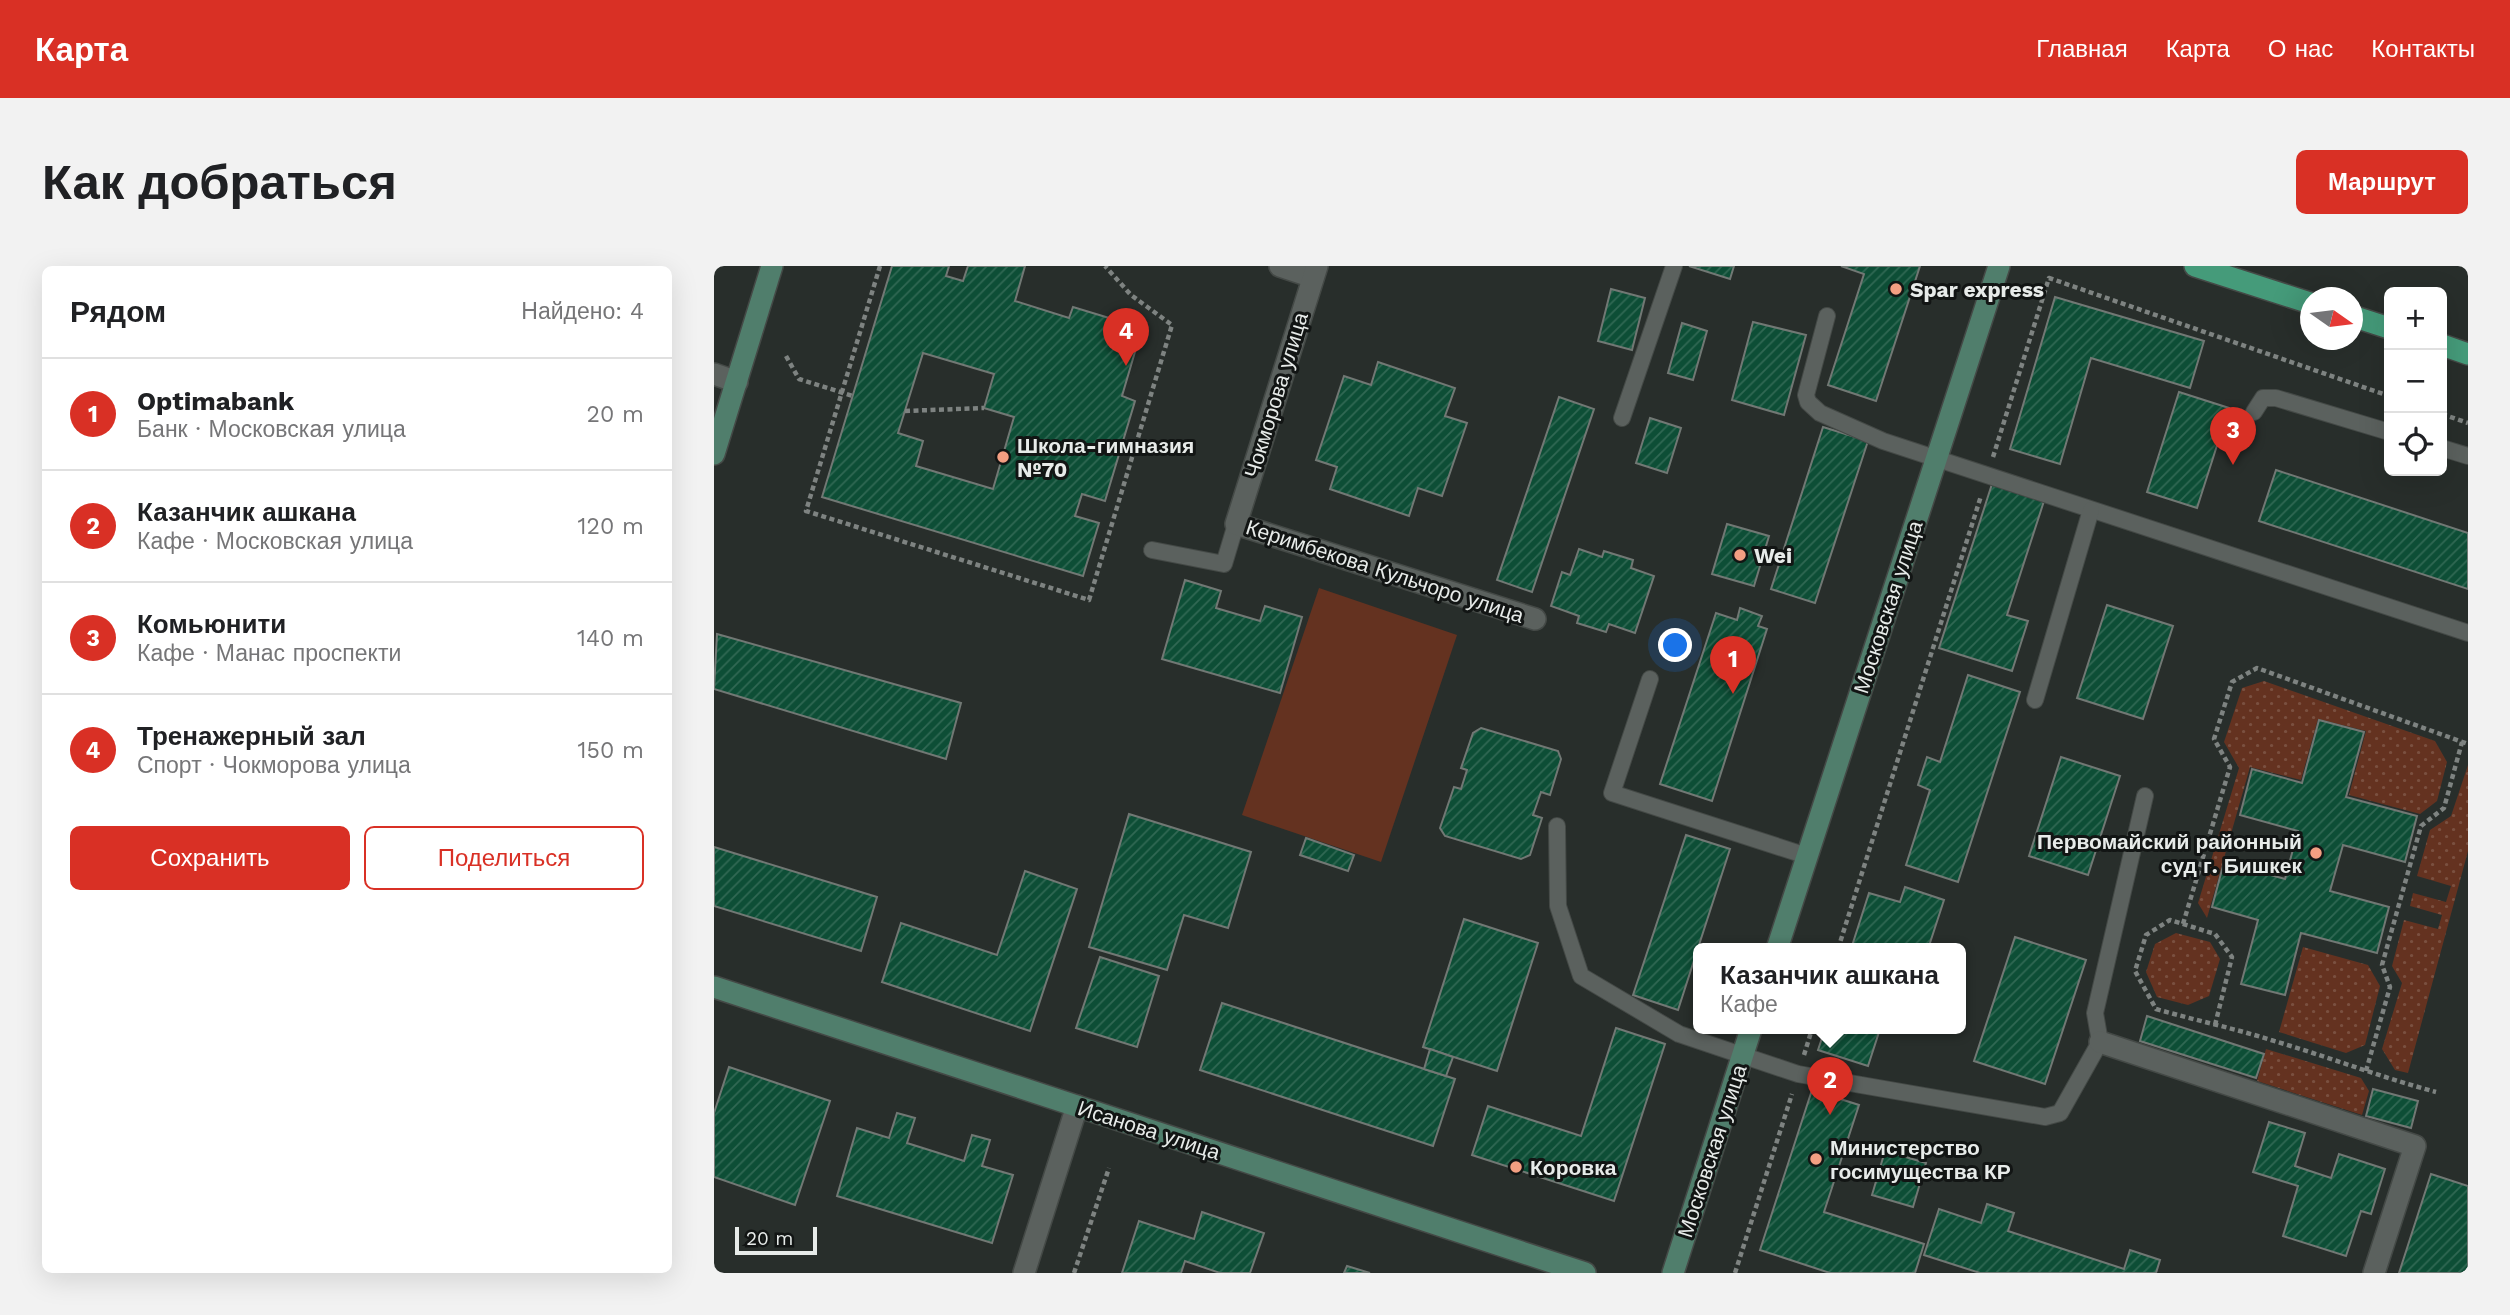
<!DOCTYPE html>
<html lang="ru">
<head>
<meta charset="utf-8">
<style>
	:root { --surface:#fff; --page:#f2f2f2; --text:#202124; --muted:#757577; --line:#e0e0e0; --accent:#d93025 }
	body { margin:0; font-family:"Work Sans",sans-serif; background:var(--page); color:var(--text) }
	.controls { position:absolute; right:21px; top:21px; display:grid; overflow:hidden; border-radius:10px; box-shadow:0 7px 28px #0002 }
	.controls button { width:63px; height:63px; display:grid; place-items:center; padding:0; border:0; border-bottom:2px solid var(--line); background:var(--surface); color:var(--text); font:35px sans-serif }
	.compass { position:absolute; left:1586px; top:21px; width:63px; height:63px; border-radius:50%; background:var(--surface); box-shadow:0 7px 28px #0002; rotate:104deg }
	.scale { position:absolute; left:21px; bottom:18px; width:82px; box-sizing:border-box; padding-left:7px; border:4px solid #e7ebe9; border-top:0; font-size:19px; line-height:24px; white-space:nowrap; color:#e7ebe9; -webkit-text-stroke:5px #121514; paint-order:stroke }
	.you { position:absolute; left:962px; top:380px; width:24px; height:24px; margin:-18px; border:5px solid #fff; border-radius:50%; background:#1a73e8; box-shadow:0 0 0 10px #1a73e833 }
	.badge { display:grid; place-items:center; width:46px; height:46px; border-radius:50%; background:var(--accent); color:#fff; font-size:23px; font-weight:700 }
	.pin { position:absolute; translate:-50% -58px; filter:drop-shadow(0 2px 4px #0008) }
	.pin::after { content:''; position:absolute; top:37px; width:24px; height:21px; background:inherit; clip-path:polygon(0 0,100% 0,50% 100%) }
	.popup { position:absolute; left:979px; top:677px; width:273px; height:91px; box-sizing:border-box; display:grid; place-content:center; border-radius:10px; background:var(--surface); filter:drop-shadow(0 2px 5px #0005); font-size:23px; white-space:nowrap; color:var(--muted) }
	.popup b { font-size:26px; color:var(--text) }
	.popup::after { content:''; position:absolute; left:50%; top:100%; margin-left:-14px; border:14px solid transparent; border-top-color:var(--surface) }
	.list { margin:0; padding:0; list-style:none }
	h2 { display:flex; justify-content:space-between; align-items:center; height:91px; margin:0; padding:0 28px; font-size:30px }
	h2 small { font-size:23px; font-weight:400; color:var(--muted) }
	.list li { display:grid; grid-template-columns:46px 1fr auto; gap:21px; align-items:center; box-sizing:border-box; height:112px; padding:0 28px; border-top:2px solid var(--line) }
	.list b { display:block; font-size:26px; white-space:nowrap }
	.list p { margin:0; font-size:23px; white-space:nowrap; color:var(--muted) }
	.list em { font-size:23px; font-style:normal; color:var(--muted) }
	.actions { display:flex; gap:14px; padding:21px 28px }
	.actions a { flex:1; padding:16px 0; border:2px solid var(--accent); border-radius:10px; text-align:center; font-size:24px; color:var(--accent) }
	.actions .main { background:var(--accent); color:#fff }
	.icon { flex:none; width:38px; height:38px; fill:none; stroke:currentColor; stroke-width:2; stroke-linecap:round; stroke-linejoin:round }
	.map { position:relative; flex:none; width:1754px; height:1007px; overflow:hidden; border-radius:10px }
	header { display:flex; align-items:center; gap:42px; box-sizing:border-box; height:98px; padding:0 35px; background:var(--accent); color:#fff }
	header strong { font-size:33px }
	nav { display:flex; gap:38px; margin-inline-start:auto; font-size:24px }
	.intro { display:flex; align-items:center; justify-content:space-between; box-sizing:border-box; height:168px; padding:0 42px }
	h1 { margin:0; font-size:49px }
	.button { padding:18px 32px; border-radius:10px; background:var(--accent); color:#fff; font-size:24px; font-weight:700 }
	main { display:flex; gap:42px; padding:0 42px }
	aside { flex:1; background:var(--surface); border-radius:10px; box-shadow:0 7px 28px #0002 }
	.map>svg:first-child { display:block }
	.green { fill:url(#green-dots) }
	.pitch { fill:#643220 }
	.building { fill:url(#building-hatch); stroke:#717874; stroke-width:2; fill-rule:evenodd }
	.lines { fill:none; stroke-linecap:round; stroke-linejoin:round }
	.lane-casing { stroke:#444946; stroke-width:18 }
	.street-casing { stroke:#444946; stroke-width:24 }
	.secondary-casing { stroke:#444946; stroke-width:24 }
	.primary-casing { stroke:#444946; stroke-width:24 }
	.path { stroke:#7e8381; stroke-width:4.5; stroke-dasharray:5 3.5; stroke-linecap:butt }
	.lane { stroke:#5b615e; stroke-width:16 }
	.street { stroke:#5b615e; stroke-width:21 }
	.secondary { stroke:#507e6c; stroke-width:21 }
	.primary { stroke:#459b7a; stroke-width:21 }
	.poi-dot { fill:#f39f82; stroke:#121514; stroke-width:2.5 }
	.labels { text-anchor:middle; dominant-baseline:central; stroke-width:6; stroke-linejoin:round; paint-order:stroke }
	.poi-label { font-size:21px; font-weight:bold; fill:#e7ebe9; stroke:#121514; text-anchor:start }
	.street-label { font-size:21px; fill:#e7ebe9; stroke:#121514 }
</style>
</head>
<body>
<header>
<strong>Карта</strong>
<nav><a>Главная</a><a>Карта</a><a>О нас</a><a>Контакты</a></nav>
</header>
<div class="intro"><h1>Как добраться</h1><a class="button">Маршрут</a></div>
<main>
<aside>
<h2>Рядом<small>Найдено: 4</small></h2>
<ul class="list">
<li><span class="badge">1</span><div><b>Optimabank</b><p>Банк · Московская улица</p></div><em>20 m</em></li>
<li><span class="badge">2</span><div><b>Казанчик ашкана</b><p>Кафе · Московская улица</p></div><em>120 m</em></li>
<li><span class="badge">3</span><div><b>Комьюнити</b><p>Кафе · Манас проспекти</p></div><em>140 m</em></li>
<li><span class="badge">4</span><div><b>Тренажерный зал</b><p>Спорт · Чокморова улица</p></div><em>150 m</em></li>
</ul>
<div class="actions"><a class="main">Сохранить</a><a>Поделиться</a></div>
</aside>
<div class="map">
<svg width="1754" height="1007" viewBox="0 0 1754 1007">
	<defs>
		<pattern id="green-dots" width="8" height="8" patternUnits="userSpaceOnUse" patternTransform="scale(1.75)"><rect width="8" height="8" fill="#643220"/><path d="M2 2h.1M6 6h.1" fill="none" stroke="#7a5040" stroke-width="1.8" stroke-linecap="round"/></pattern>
		<pattern id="building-hatch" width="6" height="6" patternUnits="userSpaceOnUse" patternTransform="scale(1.75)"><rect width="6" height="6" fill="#0d4e36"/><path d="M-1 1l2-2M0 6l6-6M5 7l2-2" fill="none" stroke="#306853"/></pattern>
	</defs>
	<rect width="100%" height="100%" fill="#282e2b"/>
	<!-- green -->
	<g class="green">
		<path d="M1550 415 1721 475 1733 496 1723 535 1706 548 1635 529 1652 465 1604 453 1587 514 1536 501 1493 652 1484 637 1525 502 1510 476 1528 422Z"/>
		<path d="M1754 499V585L1694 807 1681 804 1668 783 1688 717 1678 700 1690 654 1724 663 1728 649 1696 640 1699 627 1732 636 1737 620 1703 610 1716 564 1737 550Z"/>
		<path d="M1462 667 1496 676 1506 693 1495 730 1474 739 1443 731 1432 706 1441 678Z"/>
		<path d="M1589 681 1654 699 1666 720 1651 779 1632 787 1565 766Z"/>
		<path d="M1552 783 1647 812 1655 825 1648 849 1543 815Z"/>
	</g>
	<!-- pitch -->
	<path class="pitch" d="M605 322 743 369 667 596 528 549Z"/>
	<!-- building -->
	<g class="building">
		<path d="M178 0H235L232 10 249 15 254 0H311L301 35 355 52 359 41 428 62 408 130 421 135 391 235 368 228 361 250 385 257 369 310 108 231ZM209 87 280 108 270 142 300 151 279 223 202 200 209 175 184 167Z"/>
		<path d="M975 0H1020L1016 13Z"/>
		<path d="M1127 0H1206L1162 135 1114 119 1150 8Z"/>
		<path d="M897 23 931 32 918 84 884 75Z"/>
		<path d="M1341 31 1490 75 1476 122 1377 92 1346 198 1296 183Z"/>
		<path d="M1039 56 1092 69 1070 149 1018 134Z"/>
		<path d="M968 57 993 65 979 114 954 107Z"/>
		<path d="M664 96 741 122 731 150 753 157 728 230 704 222 695 250 616 223 623 201 602 194 630 110 657 119Z"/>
		<path d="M1465 126 1515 142 1483 242 1433 226Z"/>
		<path d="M845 131 880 143 818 326 783 314Z"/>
		<path d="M936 152 967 162 953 207 922 197Z"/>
		<path d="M1109 161 1154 175 1101 337 1057 323Z"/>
		<path d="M1562 204 1754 267V323L1545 255Z"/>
		<path d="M1278 218 1330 235 1293 349 1314 355 1298 405 1225 382Z"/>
		<path d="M1013 258 1055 270 1040 320 998 308Z"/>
		<path d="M865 283 888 291 890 285 919 294 917 302 940 310 921 367 895 358 892 366 863 357 865 350 837 340 848 306 856 309Z"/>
		<path d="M471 314 507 325 502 342 546 355 551 340 588 351 566 427 448 393Z"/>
		<path d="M1393 339 1459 360 1429 453 1363 432Z"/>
		<path d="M1026 342 1048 350 1044 360 1053 363 998 535 946 518 1002 347 1023 354Z"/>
		<path d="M3 368 247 437 232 493 0 423Z"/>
		<path d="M1254 409 1306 426 1244 616 1192 599 1216 524 1204 519 1213 491 1226 496Z"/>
		<path d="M1605 454 1650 466 1632 531 1703 550 1691 596 1629 579 1616 625 1675 641 1663 687 1587 667 1571 729 1527 718 1544 654 1498 641 1510 596 1571 613 1584 565 1526 549 1538 503 1588 517Z"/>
		<path d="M767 462 844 485 847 493 836 529 827 526 819 549 828 552 816 589 807 593 731 570 726 562 740 521 747 523 753 504 747 502 759 467Z"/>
		<path d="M1347 491 1406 510 1374 609 1315 590Z"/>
		<path d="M415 548 537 586 514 662 470 649 453 704 375 681Z"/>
		<path d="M972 569 1016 583 964 744 919 729Z"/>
		<path d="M592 572 640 589 634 605 586 589Z"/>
		<path d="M0 581 163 631 147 685 0 640Z"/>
		<path d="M311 605 363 623 316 765 168 716 187 657 283 689Z"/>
		<path d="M1191 621 1230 634 1214 683H1137L1155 627 1186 636Z"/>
		<path d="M750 653 824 677 783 805 709 781Z"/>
		<path d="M1301 671 1372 694 1331 818 1260 795Z"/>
		<path d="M386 691 445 710 423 781 362 762Z"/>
		<path d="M508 737 741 813 719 880 486 804Z"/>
		<path d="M1433 750 1550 788 1542 812 1426 775Z"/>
		<path d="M902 762 951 778 900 935 758 889 774 840 867 870Z"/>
		<path d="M1111 763H1166L1154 800 1104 784Z"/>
		<path d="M716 783 739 791 732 810 710 803Z"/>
		<path d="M15 801 116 835 81 939 0 911V847Z"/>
		<path d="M1659 823 1704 835 1697 862 1652 850Z"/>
		<path d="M1098 824 1145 839 1110 946 1210 978 1201 1007H1116L1046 984Z"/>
		<path d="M183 847 201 852 193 877 250 895 258 869 276 874 268 900 299 909 278 977 123 930 143 862 175 872Z"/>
		<path d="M1555 856 1591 867 1581 900 1617 912 1625 888 1671 903 1657 948 1647 945 1632 990 1569 970 1584 920 1539 906Z"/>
		<path d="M1171 885 1212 897 1199 941 1158 929Z"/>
		<path d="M1717 908 1754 920V1007H1685Z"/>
		<path d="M1273 938 1300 947 1294 965 1410 1003 1416 984 1446 994 1442 1007H1266L1210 989 1225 943 1267 957Z"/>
		<path d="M488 946 550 967 536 1007H506L471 995 467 1007H408L425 955 480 973Z"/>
		<path d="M633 1000 656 1007H630Z"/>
	</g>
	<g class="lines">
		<!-- lane casing -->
		<g class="lane-casing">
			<g id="lane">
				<path d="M1113 50 1092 129 1094 136 1106 147 1169 175 1754 367"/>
				<path d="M1540 146 1549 132H1562L1675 166"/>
				<path d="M908 152 960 0"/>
				<path d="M1728 182 1754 190"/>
				<path d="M438 284 510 298 522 258"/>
				<path d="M936 413 898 527 1093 590"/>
				<path d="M1321 434 1377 244"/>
				<path d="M843 560 844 640 867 710 965 768 1084 808 1331 851 1346 847 1386 776 1381 747 1431 530"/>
			</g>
		</g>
		<!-- street casing -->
		<g class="street-casing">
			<g id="street">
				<path d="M566 0 599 11"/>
				<path d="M603 0 522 258 821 353"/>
				<path d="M0 108 23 116"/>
				<path d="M1386 776 1701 880 1660 1007"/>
				<path d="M310 1007 363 840"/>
			</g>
		</g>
		<!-- secondary casing -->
		<g class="secondary-casing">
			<g id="secondary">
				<path d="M0 188 58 0"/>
				<path d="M1063 683 1285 0"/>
				<path d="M0 721 871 1007"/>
				<path d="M959 1007 1037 763"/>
			</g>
		</g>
		<!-- primary casing -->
		<g class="primary-casing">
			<g id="primary">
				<path d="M1481 0 1596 37"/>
				<path d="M1638 50 1675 62"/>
				<path d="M1728 79 1754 88"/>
			</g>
		</g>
		<!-- path -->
		<g class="path">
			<path d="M166 0 92 245 375 334 458 59 417 29 391 0"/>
			<path d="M72 90 85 113 139 130"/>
			<path d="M191 145 270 142"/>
			<path d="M1728 148 1754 157"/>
			<path d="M1279 191 1335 12 1675 130"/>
			<path d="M1469 658 1516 501 1500 473 1518 416 1543 402 1754 478"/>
			<path d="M1124 683 1267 230"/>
			<path d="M1501 759 1518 691 1501 668 1456 654 1432 669 1421 705 1442 743C1480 754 1519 762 1557 774 1612 790 1666 811 1722 826"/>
			<path d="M1090 789 1098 763"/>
			<path d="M1652 805 1676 721 1668 699 1707 560 1730 542 1748 476"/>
			<path d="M360 1007 395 902"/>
			<path d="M1021 1007 1078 828"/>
		</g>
		<!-- lane -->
		<use href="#lane" class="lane"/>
		<!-- street -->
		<use href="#street" class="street"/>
		<!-- secondary -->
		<use href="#secondary" class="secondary"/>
		<!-- primary -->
		<use href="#primary" class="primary"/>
	</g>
	<!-- markers -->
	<g class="poi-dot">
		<circle cx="1182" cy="23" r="7"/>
		<circle cx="289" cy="191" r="7"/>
		<circle cx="1026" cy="289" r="7"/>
		<circle cx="1602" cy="587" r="7"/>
		<circle cx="1102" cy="893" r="7"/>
		<circle cx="802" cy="901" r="7"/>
	</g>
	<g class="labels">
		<!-- poi labels -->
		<g class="poi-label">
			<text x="1196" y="23">Spar express</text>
			<text x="303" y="179">Школа-гимназия<tspan x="303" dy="24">№70</tspan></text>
			<text x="1040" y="289">Wei</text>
			<text x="1588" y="575" text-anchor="end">Первомайский районный<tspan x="1588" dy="24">суд г. Бишкек</tspan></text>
			<text x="1116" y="881">Министерство<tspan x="1116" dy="24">госимущества КР</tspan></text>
			<text x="816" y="901">Коровка</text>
		</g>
		<!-- street labels -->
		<g class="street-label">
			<text transform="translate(562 129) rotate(-73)">Чокморова улица</text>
			<text transform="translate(671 305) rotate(18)">Керимбекова Кульчоро улица</text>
			<text transform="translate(1174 341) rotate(-72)">Московская улица</text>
			<text transform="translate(435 864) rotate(18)">Исанова улица</text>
			<text transform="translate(998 885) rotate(-72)">Московская улица</text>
		</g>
	</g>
</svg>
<div class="controls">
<button>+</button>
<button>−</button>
<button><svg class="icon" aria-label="locate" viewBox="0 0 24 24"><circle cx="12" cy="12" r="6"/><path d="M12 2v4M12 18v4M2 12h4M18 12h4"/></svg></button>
</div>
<svg class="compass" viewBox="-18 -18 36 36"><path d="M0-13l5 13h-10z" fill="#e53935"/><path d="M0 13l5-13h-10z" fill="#757577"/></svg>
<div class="scale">20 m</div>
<div class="you"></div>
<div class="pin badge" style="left:1019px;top:428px">1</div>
<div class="pin badge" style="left:1116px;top:849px">2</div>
<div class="popup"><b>Казанчик ашкана</b>Кафе</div>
<div class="pin badge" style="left:1519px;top:199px">3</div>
<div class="pin badge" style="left:412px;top:100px">4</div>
</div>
</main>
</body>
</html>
